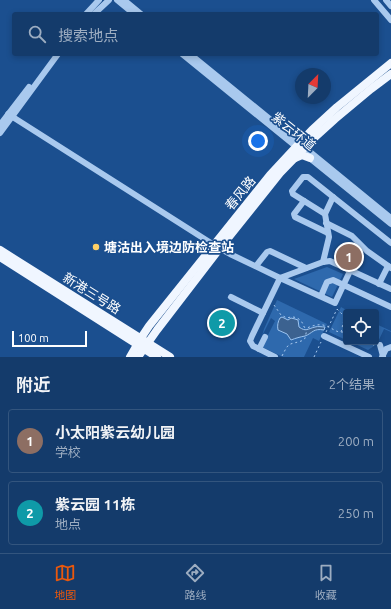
<!DOCTYPE html>
<html lang="zh">
<head>
<meta charset="utf-8">
<style>
	:root { --surface:#143b6b; --page:#214673; --text:#f1f3f6; --muted:#9dadc1; --line:#33557e; --accent:#ea580c }
	body { margin:0; font-family:Ubuntu,"Noto Sans SC",sans-serif; background:var(--page); color:var(--text) }
	.controls { position:absolute; right:12px; bottom:12px; display:grid; overflow:hidden; border-radius:4px; box-shadow:0 2px 6px #0003 }
	.controls button { width:36px; height:36px; display:grid; place-items:center; padding:0; border:0; border-bottom:1px solid var(--line); background:var(--surface); color:var(--text); font:20px sans-serif }
	.compass { position:absolute; left:295px; top:68px; width:36px; height:36px; border-radius:50%; background:var(--surface); box-shadow:0 2px 6px #0003; rotate:24deg }
	.scale { position:absolute; left:12px; bottom:10px; width:75px; box-sizing:border-box; padding-left:4px; border:2px solid #fff; border-top:0; font-size:11px; line-height:14px; white-space:nowrap; color:#fff; -webkit-text-stroke:3px #1b4f8f; paint-order:stroke }
	.you { position:absolute; left:258px; top:141px; width:14px; height:14px; margin:-10px; border:3px solid #fff; border-radius:50%; background:#1a73e8; box-shadow:0 0 0 6px #1a73e833 }
	.badge { display:grid; place-items:center; width:26px; height:26px; border-radius:50%; background:var(--accent); color:#fff; font-size:13px; font-weight:700 }
	.pin { position:absolute; translate:-50% -50%; border:2px solid #fff; box-shadow:0 1px 4px #0006 }
	.list { margin:0; padding:0; list-style:none }
	h2 { display:flex; justify-content:space-between; align-items:center; height:52px; margin:0; padding:0 16px; font-size:17px }
	h2 small { font-size:13px; font-weight:400; color:var(--muted) }
	.list li { display:grid; grid-template-columns:26px 1fr auto; gap:12px; align-items:center; box-sizing:border-box; height:64px; margin:0 8px 8px; padding:0 8px; border:1px solid var(--line); border-radius:4px }
	.list b { display:block; font-size:15px; white-space:nowrap }
	.list p { margin:0; font-size:13px; white-space:nowrap; color:var(--muted) }
	.list em { font-size:13px; font-style:normal; color:var(--muted) }
	.icon { flex:none; width:22px; height:22px; fill:none; stroke:currentColor; stroke-width:2; stroke-linecap:round; stroke-linejoin:round }
	.map { position:relative; flex:none; width:391px; height:357px; overflow:hidden }
	.search { position:absolute; background:var(--surface); box-shadow:0 2px 6px #0003; left:12px; right:12px; top:12px; height:44px; display:flex; align-items:center; gap:10px; box-sizing:border-box; padding:0 14px; border-radius:4px; color:var(--muted); font-size:15px }
	.sheet { height:196px; background:var(--surface) }
	nav { display:flex; justify-content:space-around; align-items:center; box-sizing:border-box; height:56px; border-top:1px solid var(--line); background:var(--surface); font-size:11px; color:var(--muted) }
	nav a { display:grid; justify-items:center; gap:2px }
	nav .on { color:var(--accent) }
	.map>svg:first-child { display:block }
	.green { fill:#2e69ad }
	.water { fill:#3c6290; stroke:#9cc4f0 }
	.lines { fill:none; stroke-linecap:round; stroke-linejoin:round }
	.path { stroke:#a9c9ee; stroke-width:1; stroke-dasharray:2 3; stroke-linecap:butt }
	.minor { stroke:#a9c9ee; stroke-width:6 }
	.major { stroke:#f0f6ff; stroke-width:8 }
	.poi-dot { fill:#ffd166; stroke:#1b4f8f; stroke-width:1.5 }
	.labels { text-anchor:middle; dominant-baseline:central; stroke-width:3.5; stroke-linejoin:round; paint-order:stroke }
	.street-label { font-size:13px; fill:#fff; stroke:#1b4f8f }
	.poi-label { font-size:13px; font-weight:bold; fill:#fff; stroke:#1b4f8f; text-anchor:start }
</style>
</head>
<body>
<div class="map">
<svg width="391" height="357" viewBox="0 0 391 357">
	<rect width="100%" height="100%" fill="#1b4f8f"/>
	<!-- green -->
	<g class="green">
		<path d="M327 267 343 274 332 297 294 279Z"/>
		<path d="M277 300 327 324 319 341 313 338 304 357H283L262 347 275 321 271 318 262 336 264 329Z"/>
		<path d="M341 307 350 312H346V340L329 332Z"/>
		<path d="M376 324 391 331V332L384 329 377 344 368 350 351 342H376Z"/>
	</g>
	<!-- water -->
	<path class="water" d="M282 317 288 320 291 318 295 319 298 320 299 327C306 332 307 329 315 327 318 326 322 327 325 327L324 330C313 328 313 333 305 336 300 337 296 338 291 340L287 334 278 330C277 326 278 321 280 318Z"/>
	<g class="lines">
		<!-- path -->
		<g class="path">
			<path d="M274 305 281 315 287 318C295 315 302 319 304 327L307 328C314 325 321 323 329 327 333 329 336 332 341 332L342 329 343 322 346 319"/>
			<path d="M337 309 346 318"/>
			<path d="M326 332 337 309"/>
			<path d="M341 332H346"/>
			<path d="M370 342 374 346"/>
			<path d="M282 356C290 340 288 346 304 340L305 338 307 329"/>
			<path d="M314 357 321 342"/>
		</g>
		<!-- minor -->
		<g class="minor">
			<path d="M117 0 134 14"/>
			<path d="M124 0 141 14"/>
			<path d="M374 0 391 20"/>
			<path d="M386 0 391 6"/>
			<path d="M86 14 99 0"/>
			<path d="M94 14 109 0"/>
			<path d="M182 54 299 149"/>
			<path d="M190 54 391 218"/>
			<path d="M8 114 214 245 230 254 280 278 323 262 330 261 391 289"/>
			<path d="M0 125 29 87"/>
			<path d="M0 133 58 54"/>
			<path d="M307 156 391 224"/>
			<path d="M304 201 294 214 295 217 328 233"/>
			<path d="M325 214 333 197"/>
			<path d="M326 223 352 236 367 251 391 268"/>
			<path d="M323 262 329 237 325 214 293 194 292 191 303 177H308L391 243"/>
			<path d="M256 266 267 252 270 251 306 268"/>
			<path d="M379 284 388 266"/>
			<path d="M321 296 327 282 333 280 391 307"/>
			<path d="M231 297 263 313"/>
			<path d="M324 336 369 357"/>
			<path d="M380 345 383 356"/>
			<path d="M259 349 265 337"/>
			<path d="M275 357 253 346 250 341 252 336 280 278 335 303 350 271"/>
			<path d="M382 357 386 349 391 347"/>
		</g>
		<!-- major -->
		<g class="major">
			<path d="M295 158 302 155 310 158"/>
			<path d="M0 250 170 357"/>
			<path d="M0 257 157 357"/>
			<path d="M130 357 141 338 149 326 270 175 296 147 312 130 337 107 391 63"/>
			<path d="M138 357 157 330 220 248 280 173 314 138 335 119 371 89 391 74"/>
		</g>
	</g>
	<!-- markers -->
	<circle class="poi-dot" cx="96" cy="247" r="4"/>
	<g class="labels">
		<!-- street labels -->
		<g class="street-label">
			<text transform="translate(294 131) rotate(39)">紫云环道</text>
			<text transform="translate(240 193) rotate(-51)">春风路</text>
			<text transform="translate(92 293) rotate(32)">新港三号路</text>
		</g>
		<!-- poi labels -->
		<g class="poi-label">
			<text x="104" y="247">塘沽出入境边防检查站</text>
		</g>
	</g>
</svg>
<div class="controls">
<button><svg class="icon" aria-label="locate" viewBox="0 0 24 24"><circle cx="12" cy="12" r="6"/><path d="M12 2v4M12 18v4M2 12h4M18 12h4"/></svg></button>
</div>
<svg class="compass" viewBox="-18 -18 36 36"><path d="M0-13l5 13h-10z" fill="#e53935"/><path d="M0 13l5-13h-10z" fill="#9dadc1"/></svg>
<div class="scale">100 m</div>
<div class="you"></div>
<div class="pin badge" style="left:349px;top:257px;background:#8d6e63">1</div>
<div class="pin badge" style="left:222px;top:323px;background:#0f9aa8">2</div>
<div class="search"><svg class="icon" aria-label="search" viewBox="0 0 24 24"><circle cx="10" cy="10" r="6"/><path d="M15 15l6 6"/></svg>搜索地点</div>
</div>
<section class="sheet">
<h2>附近<small>2个结果</small></h2>
<ul class="list">
<li><span class="badge" style="background:#8d6e63">1</span><div><b>小太阳紫云幼儿园</b><p>学校</p></div><em>200 m</em></li>
<li><span class="badge" style="background:#0f9aa8">2</span><div><b>紫云园 11栋</b><p>地点</p></div><em>250 m</em></li>
</ul>
</section>
<nav>
<a class="on"><svg class="icon" aria-label="map" viewBox="0 0 24 24"><path d="M3 6l6-2 6 2 6-2v14l-6 2-6-2-6 2zM9 4v14M15 6v14"/></svg>地图</a>
<a><svg class="icon" aria-label="directions" viewBox="0 0 24 24"><path d="M12 3l9 9-9 9-9-9zM9 14v-3h6M13 9l2 2-2 2"/></svg>路线</a>
<a><svg class="icon" aria-label="saved" viewBox="0 0 24 24"><path d="M7 4h10v16l-5-4-5 4z"/></svg>收藏</a>
</nav>
</body>
</html>
